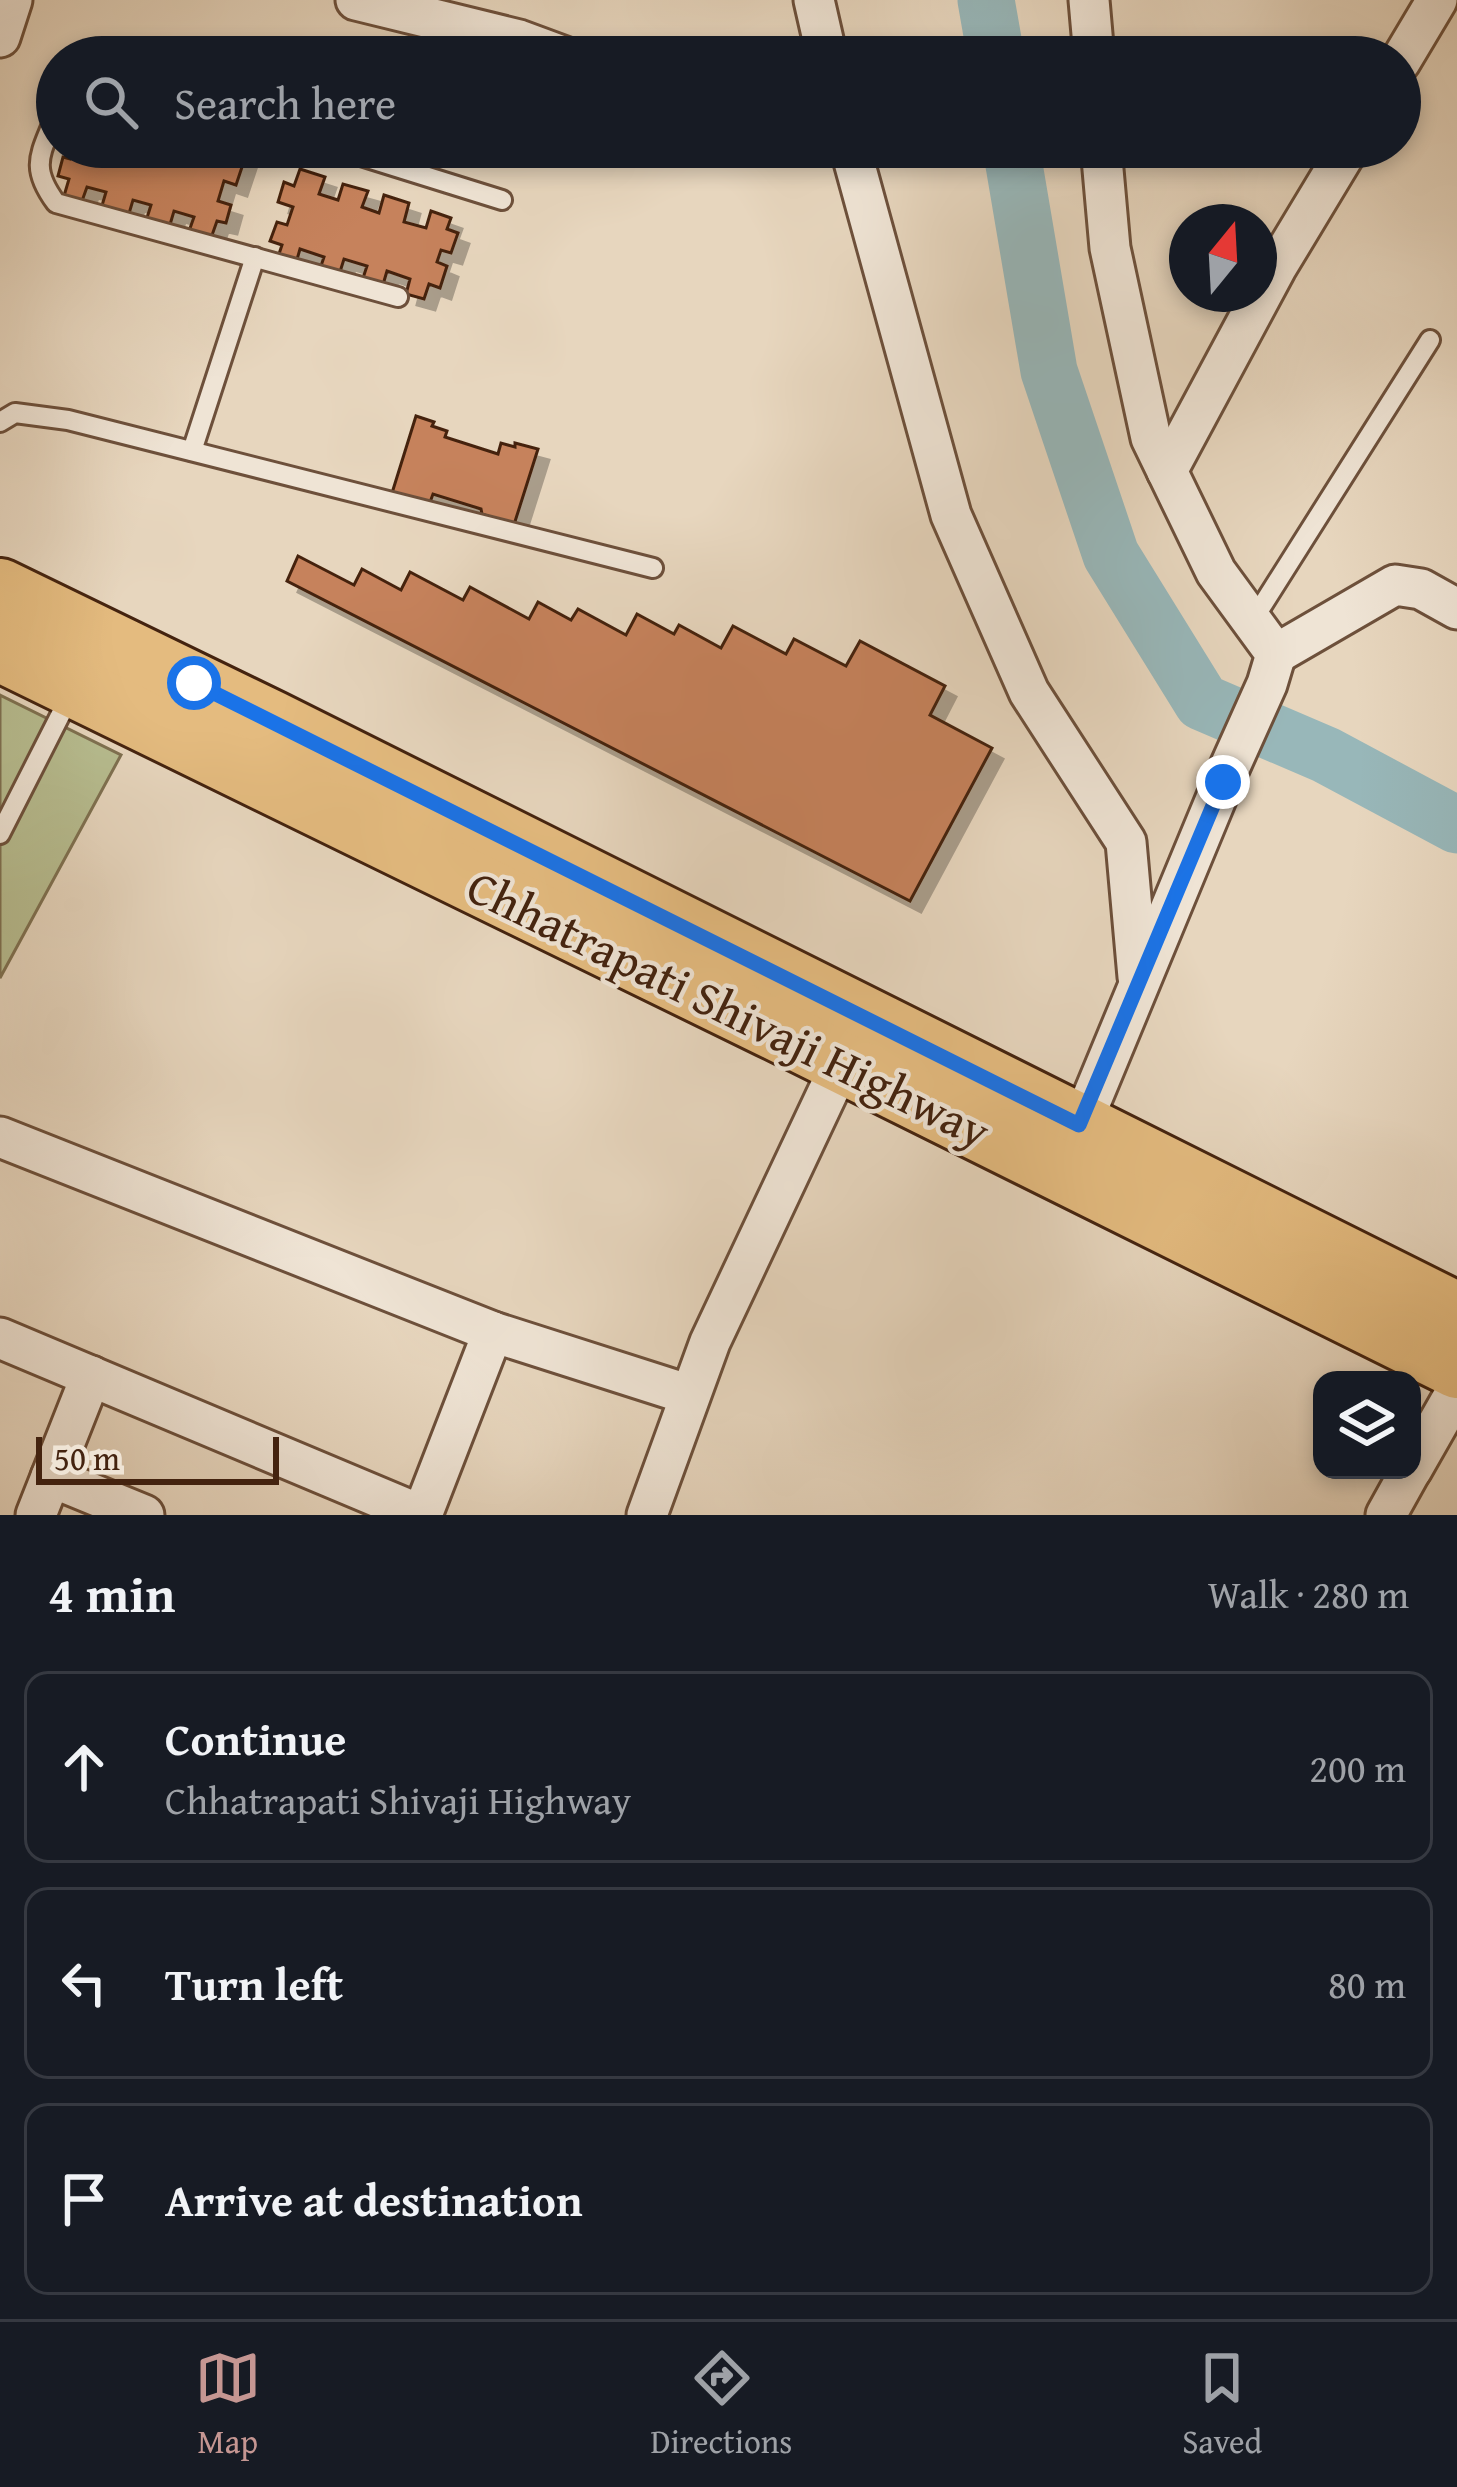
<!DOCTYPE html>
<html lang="en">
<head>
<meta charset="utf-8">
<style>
	:root { --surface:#171b24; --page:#20242c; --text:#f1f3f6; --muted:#9ea1a6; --line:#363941; --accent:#c59692 }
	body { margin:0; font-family:"Gentium Book Plus",serif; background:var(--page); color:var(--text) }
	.controls { position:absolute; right:36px; bottom:36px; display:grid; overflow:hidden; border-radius:24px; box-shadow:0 6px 18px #0003 }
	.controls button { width:108px; height:108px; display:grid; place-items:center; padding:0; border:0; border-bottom:3px solid var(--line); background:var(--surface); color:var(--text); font:60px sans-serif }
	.compass { position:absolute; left:1169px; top:204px; width:108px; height:108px; border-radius:50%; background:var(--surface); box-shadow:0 6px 18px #0003; rotate:18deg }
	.scale { position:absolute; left:36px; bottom:30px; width:243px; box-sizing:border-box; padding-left:12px; border:6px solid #44230f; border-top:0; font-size:33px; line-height:42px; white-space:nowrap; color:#44230f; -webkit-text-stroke:9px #efe4d5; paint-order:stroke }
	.stop { position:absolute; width:36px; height:36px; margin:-27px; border:9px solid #1a73e8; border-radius:50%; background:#fff }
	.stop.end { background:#1a73e8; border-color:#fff; box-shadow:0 3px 12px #0008 }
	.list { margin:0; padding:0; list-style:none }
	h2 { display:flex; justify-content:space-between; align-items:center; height:156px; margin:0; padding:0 48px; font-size:51px }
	h2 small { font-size:39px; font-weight:400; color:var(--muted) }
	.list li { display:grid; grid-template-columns:78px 1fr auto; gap:36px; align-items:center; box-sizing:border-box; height:192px; margin:0 24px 24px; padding:0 24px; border:3px solid var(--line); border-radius:24px }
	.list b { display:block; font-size:45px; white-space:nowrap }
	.list p { margin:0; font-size:39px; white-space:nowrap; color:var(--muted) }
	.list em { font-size:39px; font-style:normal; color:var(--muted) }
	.icon { flex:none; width:66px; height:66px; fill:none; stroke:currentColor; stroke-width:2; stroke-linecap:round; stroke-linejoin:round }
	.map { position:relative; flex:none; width:1457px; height:1515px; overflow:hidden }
	.search { position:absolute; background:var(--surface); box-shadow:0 6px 18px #0003; left:36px; right:36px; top:36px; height:132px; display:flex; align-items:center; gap:30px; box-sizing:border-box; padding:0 42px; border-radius:66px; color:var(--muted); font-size:45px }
	.sheet { height:804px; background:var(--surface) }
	nav { display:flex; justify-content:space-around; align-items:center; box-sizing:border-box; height:168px; border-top:3px solid var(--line); background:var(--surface); font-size:33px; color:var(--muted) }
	nav a { display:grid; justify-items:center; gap:6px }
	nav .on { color:var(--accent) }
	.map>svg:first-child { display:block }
	.green { fill:#b7bd90; stroke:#7e7050; stroke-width:3 }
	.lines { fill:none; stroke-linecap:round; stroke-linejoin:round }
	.river { stroke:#98b7b9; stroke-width:57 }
	.building { fill:#c6825b; stroke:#44230f; stroke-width:3; filter:url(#shadow) }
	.service-casing { stroke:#6d503b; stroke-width:24 }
	.minor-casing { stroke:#6d503b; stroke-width:45 }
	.primary-casing { stroke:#44230f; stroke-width:66 }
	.service { stroke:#efe4d5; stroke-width:18 }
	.minor { stroke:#efe4d5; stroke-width:39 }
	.primary { stroke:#e4bb7f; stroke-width:60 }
	.route { stroke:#1a73e8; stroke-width:15 }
	.labels { text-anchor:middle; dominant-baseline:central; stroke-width:9; stroke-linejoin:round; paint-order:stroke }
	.street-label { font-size:48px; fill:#44230f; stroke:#efe4d5 }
</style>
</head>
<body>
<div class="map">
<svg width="1457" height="1515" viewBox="0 0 1457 1515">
	<defs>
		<filter id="shadow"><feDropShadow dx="11" dy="11" stdDeviation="0" flood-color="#0004"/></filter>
	</defs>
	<rect width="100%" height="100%" fill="#e7d6be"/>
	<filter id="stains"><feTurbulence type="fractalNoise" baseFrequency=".00167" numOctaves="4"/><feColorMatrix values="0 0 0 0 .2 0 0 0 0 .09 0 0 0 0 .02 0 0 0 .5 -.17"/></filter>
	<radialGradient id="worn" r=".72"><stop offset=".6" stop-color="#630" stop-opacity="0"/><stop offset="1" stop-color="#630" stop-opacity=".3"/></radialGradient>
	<!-- green -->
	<path class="green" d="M0 695 121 755 0 978Z"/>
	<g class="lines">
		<!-- river -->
		<g class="river">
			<path d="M986 0 996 57"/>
			<path d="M1011 147 1049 371 1111 555 1202 702 1326 755 1457 825"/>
		</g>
	</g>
	<!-- building -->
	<g class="building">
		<path d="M74 147H191L189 153 211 159 214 147H229L247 152 236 185 224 181 218 201 231 205 226 223 217 221 210 241 188 234 194 217 174 211 169 228 146 221 151 205 133 200 128 217 101 209 106 192 87 187 82 201 64 196 69 179 58 176 63 157 70 159Z"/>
		<path d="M300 169 325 177 319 194 338 200 343 184 368 191 362 207 379 213 384 195 409 203 404 222 426 228 431 211 451 218 447 229 458 233 451 253 441 250 437 262 447 266 440 288 429 284 424 299 406 294 410 279 387 271 382 288 362 281 367 266 344 259 339 275 320 269 324 257 300 249 296 263 278 257 282 245 270 241 277 222 287 225 293 207 278 202 284 182 294 186Z"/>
		<path d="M416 416 434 422 432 426 447 431 445 437 498 454 501 443 515 447V443L538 449 512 531 496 519 482 514 481 509 433 494 429 505 392 493Z"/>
		<path d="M298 556 354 585 362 569 401 590 410 572 463 600 470 587 529 619 538 602 571 620 578 609 626 635 637 614 674 634 679 625 721 648 733 626 786 654 794 639 846 666 860 641 945 686 930 715 992 748 910 901 287 581Z"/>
	</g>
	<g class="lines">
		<!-- service casing -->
		<g class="service-casing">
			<g id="service">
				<path d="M57 111C43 152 27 164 56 203L398 297"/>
				<path d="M332 147 502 200"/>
				<path d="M0 422 15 413 68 420 653 568"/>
				<path d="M192 451 255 257"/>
				<path d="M1253 620 1430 340"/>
				<path d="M0 834 71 694"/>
			</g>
		</g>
		<!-- minor casing -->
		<g class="minor-casing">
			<g id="minor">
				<path d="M356 0 519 40 565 57"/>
				<path d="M814 0 827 57"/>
				<path d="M1089 0 1094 57"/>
				<path d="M0 37 12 0"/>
				<path d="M1400 62 1437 0"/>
				<path d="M850 147 951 515 1029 692 1126 842 1138 977"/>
				<path d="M1167 471 1276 268 1349 147"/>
				<path d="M1276 654 1395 585 1421 589 1457 609"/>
				<path d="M0 1137 493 1332 690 1395"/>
				<path d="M1073 1144 1223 782 1267 684 1276 654 1216 572 1151 438 1110 248 1101 147"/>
				<path d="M0 1338 421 1515"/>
				<path d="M1412 1469 1457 1390"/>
				<path d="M51 1477 144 1515"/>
				<path d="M36 1515 91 1376"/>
				<path d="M422 1515 493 1332"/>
				<path d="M647 1515 710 1342 842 1062"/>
				<path d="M1386 1515 1411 1470"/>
			</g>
		</g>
		<!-- primary casing -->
		<g class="primary-casing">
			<g id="primary">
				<path d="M0 589 272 721 1457 1313"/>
				<path d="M0 651 770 1027 1457 1368"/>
			</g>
		</g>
		<!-- service -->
		<use href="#service" class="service"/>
		<!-- minor -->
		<use href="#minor" class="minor"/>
		<!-- primary -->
		<use href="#primary" class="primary"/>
	</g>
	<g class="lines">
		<!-- route -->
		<path class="route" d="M194 683 1079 1125 1223 782"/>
	</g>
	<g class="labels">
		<!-- street labels -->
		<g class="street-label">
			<text transform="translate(729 1008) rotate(26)">Chhatrapati Shivaji Highway</text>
		</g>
	</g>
	<rect width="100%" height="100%" filter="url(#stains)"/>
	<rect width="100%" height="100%" fill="url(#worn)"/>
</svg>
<div class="controls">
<button><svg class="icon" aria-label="layers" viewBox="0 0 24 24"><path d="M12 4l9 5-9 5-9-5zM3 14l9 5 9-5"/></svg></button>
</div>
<svg class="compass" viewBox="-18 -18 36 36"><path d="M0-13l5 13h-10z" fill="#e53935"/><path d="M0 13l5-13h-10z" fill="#9ea1a6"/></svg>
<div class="scale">50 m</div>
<div class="stop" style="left:194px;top:683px"></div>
<div class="stop end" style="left:1223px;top:782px"></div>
<div class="search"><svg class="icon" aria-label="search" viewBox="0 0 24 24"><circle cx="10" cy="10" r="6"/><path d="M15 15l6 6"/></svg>Search here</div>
</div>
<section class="sheet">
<h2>4 min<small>Walk · 280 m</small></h2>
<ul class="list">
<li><svg class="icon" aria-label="ahead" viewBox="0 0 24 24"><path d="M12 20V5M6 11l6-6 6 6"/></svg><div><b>Continue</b><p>Chhatrapati Shivaji Highway</p></div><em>200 m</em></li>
<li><svg class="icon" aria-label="left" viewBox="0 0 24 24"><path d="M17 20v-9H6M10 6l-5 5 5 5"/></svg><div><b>Turn left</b></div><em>80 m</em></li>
<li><svg class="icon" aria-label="arrive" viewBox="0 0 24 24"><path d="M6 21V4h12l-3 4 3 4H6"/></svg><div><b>Arrive at destination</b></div></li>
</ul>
</section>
<nav>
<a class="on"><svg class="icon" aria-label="map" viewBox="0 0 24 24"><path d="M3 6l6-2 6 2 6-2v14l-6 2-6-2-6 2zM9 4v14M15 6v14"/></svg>Map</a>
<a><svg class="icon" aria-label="directions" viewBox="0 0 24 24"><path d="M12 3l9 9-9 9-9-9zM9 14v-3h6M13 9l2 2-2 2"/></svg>Directions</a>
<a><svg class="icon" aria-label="saved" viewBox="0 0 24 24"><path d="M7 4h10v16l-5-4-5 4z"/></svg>Saved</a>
</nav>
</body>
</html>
